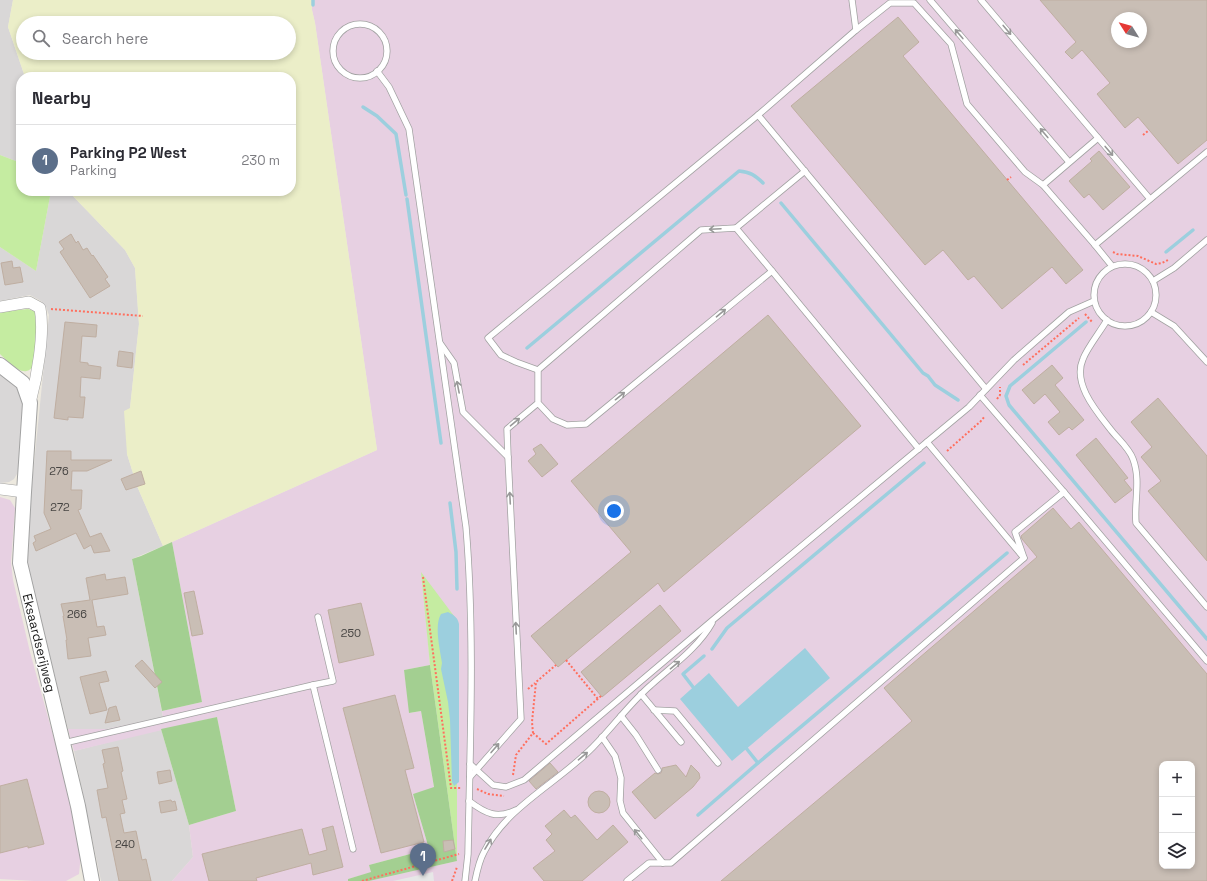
<!DOCTYPE html>
<html lang="en">
<head>
<meta charset="utf-8">
<style>
	:root { --surface:#fff; --page:#f7f7f7; --text:#2b2b33; --muted:#7c7c81; --line:#e1e1e2; --accent:#2563eb }
	body { margin:0; font-family:"Space Grotesk",sans-serif; background:var(--page); color:var(--text) }
	.controls { position:absolute; right:12px; bottom:12px; display:grid; overflow:hidden; border-radius:8px; box-shadow:0 2px 6px #0003 }
	.controls button { width:36px; height:36px; display:grid; place-items:center; padding:0; border:0; border-bottom:1px solid var(--line); background:var(--surface); color:var(--text); font:20px sans-serif }
	.compass { position:absolute; left:1111px; top:12px; width:36px; height:36px; border-radius:50%; background:var(--surface); box-shadow:0 2px 6px #0003; rotate:307deg }
	.you { position:absolute; left:614px; top:511px; width:14px; height:14px; margin:-10px; border:3px solid #fff; border-radius:50%; background:#1a73e8; box-shadow:0 0 0 6px #1a73e833 }
	.badge { display:grid; place-items:center; width:26px; height:26px; border-radius:50%; background:var(--accent); color:#fff; font-size:13px; font-weight:700 }
	.pin { position:absolute; translate:-50% -33px; filter:drop-shadow(0 1px 2px #0008) }
	.pin::after { content:''; position:absolute; top:21px; width:14px; height:12px; background:inherit; clip-path:polygon(0 0,100% 0,50% 100%) }
	.list { margin:0; padding:0; list-style:none }
	h2 { display:flex; justify-content:space-between; align-items:center; height:52px; margin:0; padding:0 16px; font-size:17px }
	h2 small { font-size:13px; font-weight:400; color:var(--muted) }
	.list li { display:grid; grid-template-columns:26px 1fr auto; gap:12px; align-items:center; box-sizing:border-box; height:72px; padding:0 16px; border-top:1px solid var(--line) }
	.list b { display:block; font-size:15px; white-space:nowrap }
	.list p { margin:0; font-size:13px; white-space:nowrap; color:var(--muted) }
	.list em { font-size:13px; font-style:normal; color:var(--muted) }
	.icon { flex:none; width:22px; height:22px; fill:none; stroke:currentColor; stroke-width:2; stroke-linecap:round; stroke-linejoin:round }
	.map { position:relative; flex:none; width:1207px; height:881px; overflow:hidden }
	.search { position:absolute; background:var(--surface); box-shadow:0 2px 6px #0003; left:16px; top:16px; width:280px; height:44px; display:flex; align-items:center; gap:10px; box-sizing:border-box; padding:0 14px; border-radius:22px; color:var(--muted); font-size:15px }
	.panel { position:absolute; background:var(--surface); box-shadow:0 2px 6px #0003; left:16px; top:72px; width:280px; height:124px; border-radius:16px }
	.map>svg:first-child { display:block }
	.residential { fill:#d9d7d7 }
	.industrial { fill:#e7d0e2; fill-rule:evenodd }
	.farmland { fill:#ebeec8; fill-rule:evenodd }
	.grass { fill:#c5eca1 }
	.forest { fill:#a3cf91 }
	.parking { fill:#e7e7e7 }
	.water { fill:#9ccfde }
	.lines { fill:none; stroke-linecap:round; stroke-linejoin:round }
	.stream { stroke:#9ccfde; stroke-width:3.5 }
	.building { fill:#c9beb5; stroke:#bfaea1; fill-rule:evenodd }
	.service-casing { stroke:#a2a2a2; stroke-width:7 }
	.minor-casing { stroke:#a2a2a2; stroke-width:12 }
	.tertiary-casing { stroke:#a2a2a2; stroke-width:16 }
	.path { stroke:#ff6f5e; stroke-width:2; stroke-dasharray:2 2; stroke-linecap:butt }
	.service { stroke:#fff; stroke-width:5.5 }
	.minor { stroke:#fff; stroke-width:11 }
	.tertiary { stroke:#fff; stroke-width:14 }
	.oneway { stroke:#989898 }
	.labels { text-anchor:middle; dominant-baseline:central; stroke-width:3; stroke-linejoin:round; paint-order:stroke }
	.number-label { font-size:11px; fill:#464442 }
	.street-label { font-size:13px; fill:#1b1b1b; stroke:#fff }
</style>
</head>
<body>
<div class="map">
<svg width="1207" height="881" viewBox="0 0 1207 881">
	<rect width="100%" height="100%" fill="#ede9df"/>
	<!-- residential -->
	<g class="residential">
		<path d="M0 0H13L8 27 25 77H21V163L0 155Z"/>
		<path d="M51 191H68L125 250 135 268 139 324 130 408 127 454 137 486 163 546 132 559 163 717 107 729H68L28 568 27 548 30 504 49 315 46 307 41 301 30 295 0 301V247L36 271Z"/>
		<path d="M0 374 17 388 21 397 24 411 19 468 17 474 14 479 9 482 0 483Z"/>
		<path d="M161 729 189 825 193 857 172 881H101L74 751Z"/>
	</g>
	<!-- industrial -->
	<g class="industrial">
		<path d="M312 0H1207V881H369L457 861 422 572 430 665 404 670 410 713 421 711 434 788 413 794 429 849 369 865 372 872 348 879V881H172L193 857 189 825 236 811 217 717 74 751 68 729H107L163 717 162 711 202 702 172 542 377 450 315 23 312 10ZM1117 18H1141V42H1117ZM1162 764H1192V866H1162Z"/>
		<path d="M0 497 10 500 15 508 11 562 13 580 30 652 67 786 81 854 79 874 66 881H34L0 879Z"/>
	</g>
	<!-- farmland -->
	<path class="farmland" d="M13 0H312V10L315 23 377 450 163 546 137 486 127 454 124 411 130 408 139 324 135 268 125 250 68 191H291V77H25L8 27ZM23 23H289V53H23Z"/>
	<!-- grass -->
	<g class="grass">
		<path d="M0 155 21 163V191H51L36 271 0 247Z"/>
		<path d="M28 309 34 311 37 316 34 365C24 381 9 362 0 354V312Z"/>
		<path d="M421 572 457 620V861L430 665Z"/>
	</g>
	<!-- forest -->
	<g class="forest">
		<path d="M172 542 202 702 162 711 132 559 141 556Z"/>
		<path d="M430 665 457 861 369 881H348V879L371 872 369 865 429 849 413 794 434 787 421 711 409 713 404 670Z"/>
		<path d="M217 717 236 811 189 825 161 729Z"/>
	</g>
	<!-- parking -->
	<path class="parking" d="M433 872 434 881H393Z"/>
	<!-- water -->
	<g class="water">
		<path d="M448 612C454 615 458 618 459 624V782L454 786 452 782 450 720 448 702 441 669 442 663C440 650 434 625 441 614Z"/>
		<path d="M805 648 830 678 732 761 680 699 709 673 738 707Z"/>
	</g>
	<g class="lines">
		<!-- stream -->
		<g class="stream">
			<path d="M313 5V0"/>
			<path d="M363 107 377 116 396 134 406 195"/>
			<path d="M407 199 441 443"/>
			<path d="M781 203 923 373 928 376 935 385 958 400"/>
			<path d="M1166 252 1193 230"/>
			<path d="M1086 322 1010 386 1006 396 1009 405 1207 639"/>
			<path d="M527 348 739 171C750 172 755 175 763 183"/>
			<path d="M450 503 456 552 457 589"/>
			<path d="M712 649 727 628 924 463"/>
			<path d="M693 687 683 674 704 656"/>
			<path d="M746 748 758 763 1007 553"/>
			<path d="M698 815 758 763"/>
		</g>
	</g>
	<!-- building -->
	<g class="building">
		<path d="M1040 0H1207V140L1178 164 1138 117 1125 128 1097 94 1110 83 1082 50 1072 59 1065 52 1076 42ZM1117 18H1141V42H1117Z"/>
		<path d="M898 17 919 42 903 56 1083 270 1066 284 1052 267 1002 309 974 276 968 280 943 250 925 265 791 106Z"/>
		<path d="M1099 151 1130 187 1103 210 1089 194 1084 198 1069 181 1092 161 1090 159Z"/>
		<path d="M71 234 76 243 78 241 83 250 87 248 92 256 93 255 108 277 105 279 110 286 90 298 60 252 64 249 59 242Z"/>
		<path d="M12 261 13 268 20 267 23 282 5 285 1 263Z"/>
		<path d="M768 315 861 426 664 592 658 583 558 667 531 636 631 552 571 481Z"/>
		<path d="M65 322 97 325 96 337 82 336 80 362 88 363V365L101 367 100 379 81 377 80 397H85L83 418 68 417V420L54 418Z"/>
		<path d="M119 351 133 353 132 368 117 366Z"/>
		<path d="M1052 365 1063 378 1055 385 1084 420 1072 430 1069 427 1059 435 1048 422 1060 412 1045 394 1034 404 1022 390Z"/>
		<path d="M1158 398 1207 456V561L1148 491 1161 481 1141 457 1152 447 1131 422Z"/>
		<path d="M1096 438 1128 478 1124 480 1132 490 1115 503 1076 455Z"/>
		<path d="M541 444 558 464 542 477 528 461 536 454 533 449Z"/>
		<path d="M47 451H71V460H112L87 471H72L71 490H82L81 509 78 510 90 537 101 533 110 551 94 553 91 545 84 549 76 533 36 551 33 543 36 541 34 536 51 529 44 513Z"/>
		<path d="M141 471 145 484 126 490 121 479Z"/>
		<path d="M1053 508 1071 529 1079 522 1207 674V881H721L912 721 884 688 1037 557 1022 539 1021 536ZM1162 764H1192V866H1162Z"/>
		<path d="M105 574 106 580 125 577 128 594 92 600 97 627 104 626 106 635 88 638 91 656 68 659 66 640H67L63 616H64L61 604 90 600 86 578Z"/>
		<path d="M194 591 203 634 192 636 184 593Z"/>
		<path d="M361 603 374 655 339 663 328 610Z"/>
		<path d="M660 605 681 631 602 697 581 672Z"/>
		<path d="M142 660 162 682 155 688 135 666Z"/>
		<path d="M106 671 109 681 99 683 107 710 90 714 80 677Z"/>
		<path d="M395 695 414 768 405 770 424 842 381 853 343 708Z"/>
		<path d="M116 706 120 720 105 723 109 708Z"/>
		<path d="M118 747 123 771 121 772 127 799 122 800 125 813 120 814 124 833 136 831 142 860 146 859 151 881H119L106 817 102 818 97 790 108 788 103 764 105 763 102 750Z"/>
		<path d="M550 763 558 772 536 789 529 781Z"/>
		<path d="M676 765 686 777 691 765 699 773 700 778 693 787 655 819 632 792 655 773 658 774 661 773 662 770V768Z"/>
		<path d="M170 770 172 781 159 784 157 772Z"/>
		<path d="M27 779 44 844 28 848V846L0 853V786Z"/>
		<circle cx="599" cy="802" r="11"/>
		<path d="M171 800 172 802 175 801 177 810 161 813 159 802Z"/>
		<path d="M564 810 571 818 575 815 597 840 613 825 628 842 582 881H544L533 868 555 851 546 840 552 834 545 826Z"/>
		<path d="M333 826 343 867 313 875 311 863 256 878 257 881H209L202 854 302 829 309 855 327 850 322 829Z"/>
		<path d="M453 840 455 849 444 852 443 841Z"/>
	</g>
	<g class="lines">
		<!-- service casing -->
		<g class="service-casing">
			<g id="service">
				<path d="M930 0 1069 162"/>
				<path d="M981 0 1150 199"/>
				<circle cx="360" cy="51" r="27"/>
				<path d="M856 30 890 3H914L951 44 967 104 1025 172 1043 185"/>
				<path d="M377 71 389 87 409 129 466 527C475 635 470 746 468 854L465 881"/>
				<path d="M758 115 986 389"/>
				<path d="M736 228 805 171"/>
				<path d="M1095 245 1043 185 1098 138"/>
				<circle cx="1125" cy="295" r="31"/>
				<path d="M1112 266 1095 245 1207 152"/>
				<path d="M772 271 919 449"/>
				<path d="M1153 281 1174 268 1207 240"/>
				<path d="M1151 312 1174 326 1207 362"/>
				<path d="M1107 320C1100 332 1087 348 1083 359 1072 384 1097 412 1111 430 1118 439 1129 448 1133 459 1141 480 1134 502 1136 523L1207 607"/>
				<path d="M440 343 454 363 463 412 508 457 521 719 470 777"/>
				<path d="M538 370 516 362 501 355 488 338 758 115 856 30 852 0"/>
				<path d="M980 395 1064 492"/>
				<path d="M927 442 1024 558 1015 532 1064 492 1207 661"/>
				<path d="M508 457 507 429 538 403 553 419 567 425 586 424 772 271 736 228 701 230 538 370V403"/>
				<path d="M313 685 333 681 318 617"/>
				<path d="M641 694 681 742"/>
				<path d="M654 710 675 711 718 763"/>
				<path d="M621 716 636 735 658 770"/>
				<path d="M602 737 615 756 621 778 620 801 623 813 663 863"/>
				<path d="M64 743 313 685 353 849"/>
				<path d="M470 764 493 785 506 787 524 780 714 619 969 407 1014 360 1069 312 1094 301"/>
				<path d="M469 801C486 814 497 819 516 810"/>
				<path d="M475 881C477 871 479 861 484 852 507 806 558 783 593 747 613 727 629 704 651 685 672 666 698 648 712 623"/>
				<path d="M627 881 649 863H671L1024 558"/>
			</g>
		</g>
		<!-- minor casing -->
		<g class="minor-casing">
			<g id="minor">
				<path d="M0 307 29 302 40 308C45 334 37 377 30 403"/>
				<path d="M0 489 24 492"/>
			</g>
		</g>
		<!-- tertiary casing -->
		<g class="tertiary-casing">
			<path id="tertiary" d="M0 365 23 383 30 403 24 492 20 563 78 806 92 881"/>
		</g>
		<!-- path -->
		<g class="path">
			<path d="M1143 135 1149 130"/>
			<path d="M1007 180 1011 177"/>
			<path d="M1113 252 1117 254 1138 256 1156 264 1162 263 1168 260"/>
			<path d="M51 309 143 316"/>
			<path d="M1085 314 1093 323"/>
			<path d="M1023 365 1079 318"/>
			<path d="M997 399 1000 395V387"/>
			<path d="M947 451 981 421 985 416"/>
			<path d="M423 577 451 788H461"/>
			<path d="M566 660 598 699"/>
			<path d="M528 689 535 683"/>
			<path d="M533 733 546 744 601 696"/>
			<path d="M513 775 516 755 533 733 532 722 536 682 556 665"/>
			<path d="M477 789 488 794 504 796"/>
			<path d="M362 881 459 854"/>
			<path d="M452 881 457 867"/>
		</g>
		<!-- service -->
		<use href="#service" class="service"/>
		<!-- minor -->
		<use href="#minor" class="minor"/>
		<!-- tertiary -->
		<use href="#tertiary" class="tertiary"/>
	</g>
	<!-- one-way arrows -->
	<defs><path id="oneway-shaft" d="M-6 0H5M1.5-3L5.5 0L1.5 3" fill="none" stroke-width="1.6" stroke-linecap="round" stroke-linejoin="round"/></defs>
	<g class="oneway">
		<use href="#oneway-shaft" transform="translate(1007 30) rotate(50)"/>
		<use href="#oneway-shaft" transform="translate(959 34) rotate(-130)"/>
		<use href="#oneway-shaft" transform="translate(1044 133) rotate(-130)"/>
		<use href="#oneway-shaft" transform="translate(1109 151) rotate(50)"/>
		<use href="#oneway-shaft" transform="translate(715 229) rotate(177)"/>
		<use href="#oneway-shaft" transform="translate(721 313) rotate(-40)"/>
		<use href="#oneway-shaft" transform="translate(458 387) rotate(-101)"/>
		<use href="#oneway-shaft" transform="translate(620 396) rotate(-39)"/>
		<use href="#oneway-shaft" transform="translate(515 422) rotate(-40)"/>
		<use href="#oneway-shaft" transform="translate(510 498) rotate(-93)"/>
		<use href="#oneway-shaft" transform="translate(516 628) rotate(-93)"/>
		<use href="#oneway-shaft" transform="translate(675 665) rotate(-40)"/>
		<use href="#oneway-shaft" transform="translate(495 748) rotate(-49)"/>
		<use href="#oneway-shaft" transform="translate(583 756) rotate(-40)"/>
		<use href="#oneway-shaft" transform="translate(638 834) rotate(-129)"/>
		<use href="#oneway-shaft" transform="translate(488 844) rotate(-59)"/>
	</g>
	<g class="labels">
		<!-- number labels -->
		<g class="number-label">
			<text x="59" y="471">276</text>
			<text x="60" y="507">272</text>
			<text x="77" y="614">266</text>
			<text x="351" y="633">250</text>
			<text x="125" y="844">240</text>
		</g>
		<!-- street labels -->
		<g class="street-label">
			<text transform="translate(39 643) rotate(76)">Eksaardserijweg</text>
		</g>
	</g>
</svg>
<div class="controls">
<button>+</button>
<button>−</button>
<button><svg class="icon" aria-label="layers" viewBox="0 0 24 24"><path d="M12 4l9 5-9 5-9-5zM3 14l9 5 9-5"/></svg></button>
</div>
<svg class="compass" viewBox="-18 -18 36 36"><path d="M0-13l5 13h-10z" fill="#e53935"/><path d="M0 13l5-13h-10z" fill="#7c7c81"/></svg>
<div class="you"></div>
<div class="pin badge" style="left:423px;top:876px;background:#5c6f8a">1</div>
<div class="search"><svg class="icon" aria-label="search" viewBox="0 0 24 24"><circle cx="10" cy="10" r="6"/><path d="M15 15l6 6"/></svg>Search here</div>
<section class="panel">
<h2>Nearby<small></small></h2>
<ul class="list">
<li><span class="badge" style="background:#5c6f8a">1</span><div><b>Parking P2 West</b><p>Parking</p></div><em>230 m</em></li>
</ul>
</section>
</div>
</body>
</html>
